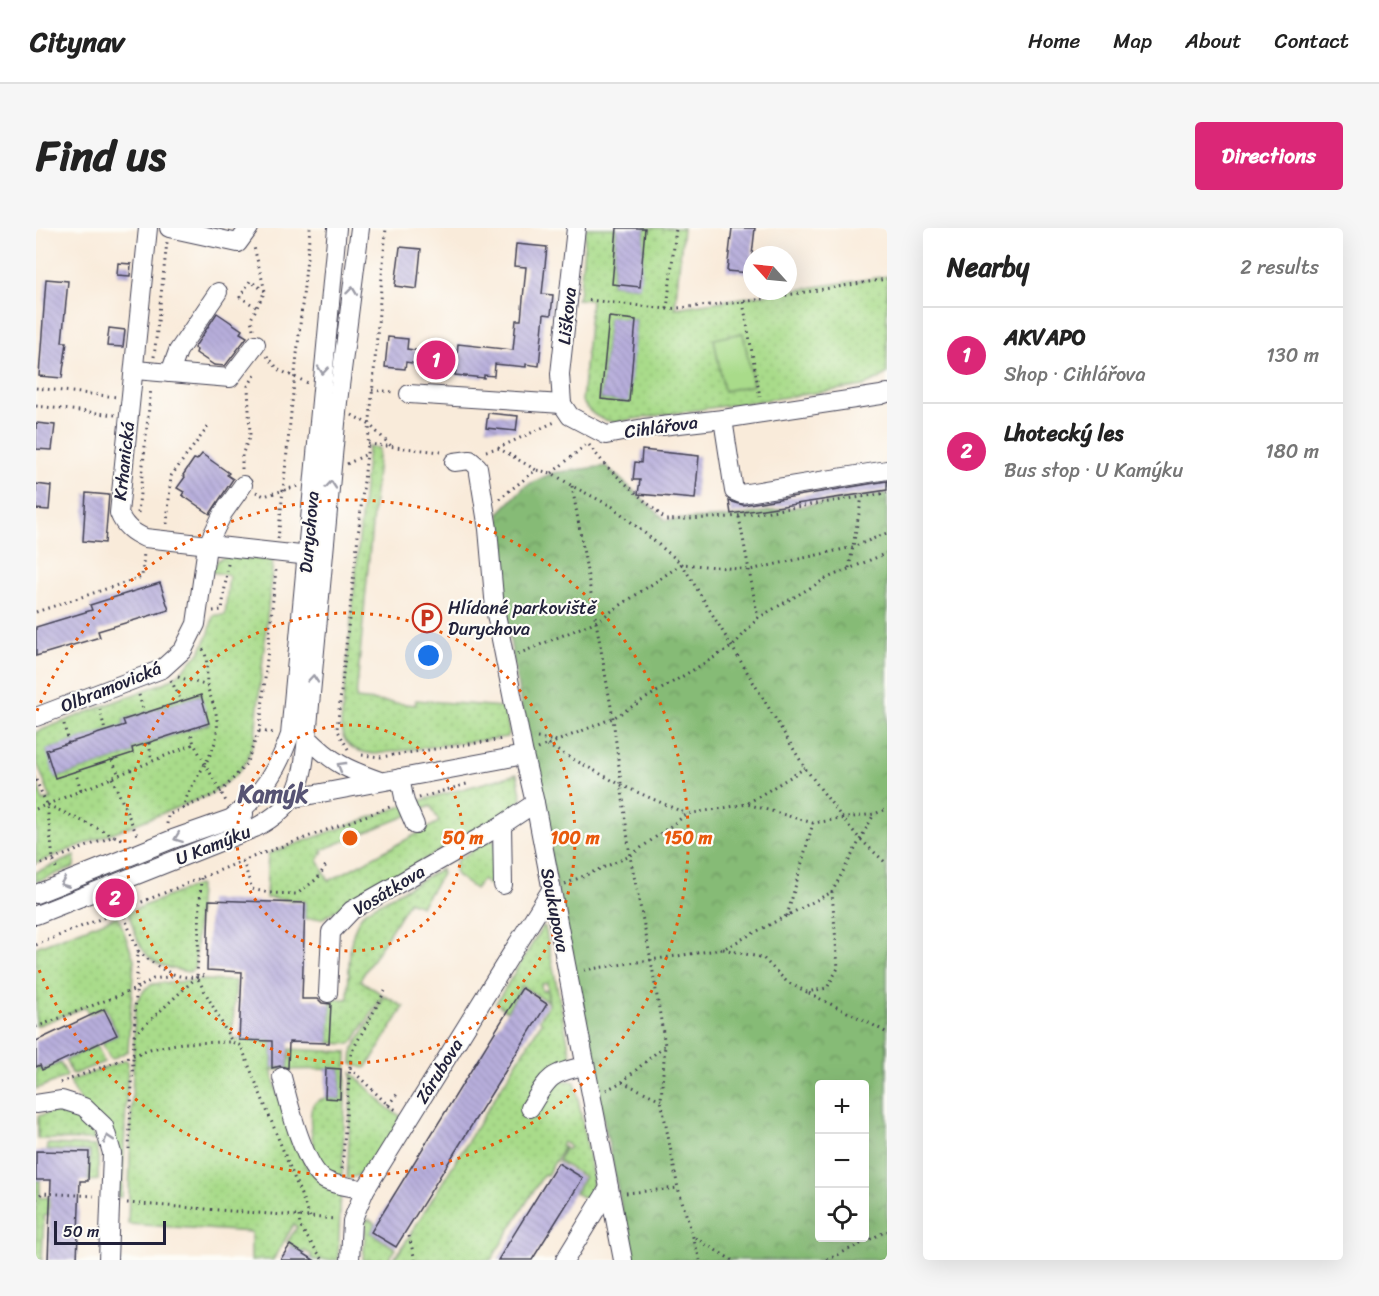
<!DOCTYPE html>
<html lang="en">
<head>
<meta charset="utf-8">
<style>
	:root { --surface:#fff; --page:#f6f6f6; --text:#222; --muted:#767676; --line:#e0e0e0; --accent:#db2777 }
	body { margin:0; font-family:Sriracha,sans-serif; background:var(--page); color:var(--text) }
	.controls { position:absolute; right:18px; bottom:18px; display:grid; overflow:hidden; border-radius:6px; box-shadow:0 6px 24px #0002 }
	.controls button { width:54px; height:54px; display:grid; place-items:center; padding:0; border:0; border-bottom:2px solid var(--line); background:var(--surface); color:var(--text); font:30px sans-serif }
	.compass { position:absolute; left:707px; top:18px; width:54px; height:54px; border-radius:50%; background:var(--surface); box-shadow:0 6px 24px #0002; rotate:297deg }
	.scale { position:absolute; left:18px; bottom:15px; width:112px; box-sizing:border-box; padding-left:6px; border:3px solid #22223b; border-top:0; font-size:16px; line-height:21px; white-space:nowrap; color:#22223b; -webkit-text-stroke:4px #fdfcf7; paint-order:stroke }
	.you { position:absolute; left:393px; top:428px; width:21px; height:21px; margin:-15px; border:4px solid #fff; border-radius:50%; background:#1a73e8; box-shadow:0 0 0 9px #1a73e833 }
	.badge { display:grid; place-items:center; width:39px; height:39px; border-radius:50%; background:var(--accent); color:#fff; font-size:20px; font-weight:700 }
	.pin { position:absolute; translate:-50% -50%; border:3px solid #fff; box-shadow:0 2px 6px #0006 }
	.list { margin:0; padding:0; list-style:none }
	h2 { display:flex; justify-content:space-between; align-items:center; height:78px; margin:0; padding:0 24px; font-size:26px }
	h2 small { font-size:20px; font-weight:400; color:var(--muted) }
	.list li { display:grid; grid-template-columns:39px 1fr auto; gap:18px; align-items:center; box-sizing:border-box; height:96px; padding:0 24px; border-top:2px solid var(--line) }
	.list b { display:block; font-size:22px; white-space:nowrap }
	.list p { margin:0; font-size:20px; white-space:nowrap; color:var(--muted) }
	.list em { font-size:20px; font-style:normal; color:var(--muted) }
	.icon { flex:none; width:33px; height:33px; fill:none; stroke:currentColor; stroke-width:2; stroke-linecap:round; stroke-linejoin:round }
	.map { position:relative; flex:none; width:851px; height:1032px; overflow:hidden; border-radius:6px }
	header { display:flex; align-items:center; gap:36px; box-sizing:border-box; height:84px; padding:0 30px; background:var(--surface); border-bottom:2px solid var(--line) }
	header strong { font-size:28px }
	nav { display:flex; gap:33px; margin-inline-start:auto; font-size:21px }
	.intro { display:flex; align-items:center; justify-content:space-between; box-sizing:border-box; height:144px; padding:0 36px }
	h1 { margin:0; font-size:42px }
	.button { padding:15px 27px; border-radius:6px; background:var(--accent); color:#fff; font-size:21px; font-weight:700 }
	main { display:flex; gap:36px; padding:0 36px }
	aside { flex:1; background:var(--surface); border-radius:6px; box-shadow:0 6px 24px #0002 }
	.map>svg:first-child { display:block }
	.grass { fill:url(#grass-dots); stroke:#667e62; stroke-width:1.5; fill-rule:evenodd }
	.forest { fill:url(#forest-crowns); stroke:#546e58; stroke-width:1.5; fill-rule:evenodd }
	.pitch { fill:#a9db8a; stroke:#667e62; stroke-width:1.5 }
	.building { fill:url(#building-back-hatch) }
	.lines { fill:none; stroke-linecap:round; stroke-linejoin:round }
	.minor-casing { stroke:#424053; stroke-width:20 }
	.path { stroke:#424053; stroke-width:3; stroke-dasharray:1.5 4.5; stroke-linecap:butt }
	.minor { stroke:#fff; stroke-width:18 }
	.oneway { stroke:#9c9ca7 }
	.ring { fill:none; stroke:#e8590c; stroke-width:3; stroke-dasharray:3 6 }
	.labels { text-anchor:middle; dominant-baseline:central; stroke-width:4.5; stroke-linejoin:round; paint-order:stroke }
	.street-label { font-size:18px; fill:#22223b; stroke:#fdfcf7 }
	.poi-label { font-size:18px; fill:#22223b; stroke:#fdfcf7; text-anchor:start }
	.district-label { font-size:24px; font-weight:bold; fill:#565373; stroke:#fdfcf7 }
	.centre { fill:#e8590c; stroke:#fdfcf7; stroke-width:3 }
	.ring-label { font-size:18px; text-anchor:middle; font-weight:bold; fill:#e8590c; stroke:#fdfcf7; stroke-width:4.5; stroke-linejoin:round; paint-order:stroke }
</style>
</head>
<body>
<header>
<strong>Citynav</strong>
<nav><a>Home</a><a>Map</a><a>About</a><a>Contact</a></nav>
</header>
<div class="intro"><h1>Find us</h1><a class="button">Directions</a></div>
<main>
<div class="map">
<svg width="851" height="1032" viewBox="0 0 851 1032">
	<defs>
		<pattern id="grass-dots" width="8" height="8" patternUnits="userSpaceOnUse" patternTransform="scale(1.5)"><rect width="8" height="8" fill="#a9db8a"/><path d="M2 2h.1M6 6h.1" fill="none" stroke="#91bc78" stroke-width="1.8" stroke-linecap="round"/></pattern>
		<pattern id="forest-crowns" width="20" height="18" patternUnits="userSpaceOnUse" patternTransform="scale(1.5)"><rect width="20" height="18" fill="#86bb76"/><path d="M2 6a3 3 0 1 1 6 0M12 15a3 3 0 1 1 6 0" fill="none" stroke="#6d9862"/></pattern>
		<pattern id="building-back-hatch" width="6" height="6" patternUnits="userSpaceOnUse" patternTransform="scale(1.5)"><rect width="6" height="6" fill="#b7aedb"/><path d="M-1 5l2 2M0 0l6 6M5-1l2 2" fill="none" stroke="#9d95bd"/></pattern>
	</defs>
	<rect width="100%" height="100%" fill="#fdfcf7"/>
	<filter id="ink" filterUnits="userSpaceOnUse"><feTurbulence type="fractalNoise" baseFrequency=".0167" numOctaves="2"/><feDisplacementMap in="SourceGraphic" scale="12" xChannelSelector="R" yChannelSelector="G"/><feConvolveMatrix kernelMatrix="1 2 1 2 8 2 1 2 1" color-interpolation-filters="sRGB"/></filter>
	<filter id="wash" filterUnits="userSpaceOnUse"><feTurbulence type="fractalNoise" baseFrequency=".008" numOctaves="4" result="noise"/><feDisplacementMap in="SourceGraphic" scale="24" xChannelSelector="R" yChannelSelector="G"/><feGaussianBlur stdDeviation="1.35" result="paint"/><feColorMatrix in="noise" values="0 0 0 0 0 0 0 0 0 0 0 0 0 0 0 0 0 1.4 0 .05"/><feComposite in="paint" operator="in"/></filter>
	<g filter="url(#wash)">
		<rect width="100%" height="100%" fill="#f9ebda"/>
		<!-- grass -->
		<g class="grass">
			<path d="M550 0H581L576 56 603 59 609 0H647L639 80 851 48V145L843 151 827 158 578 194C562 191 554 186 546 173L555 72 541 71 543 68ZM573 90 600 92 592 174 565 171Z"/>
			<path d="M332 219 343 220 320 471 379 477 380 472 466 479 470 484 473 506 471 509 338 526C319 524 305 517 305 496Z"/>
			<path d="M189 329 237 332 219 508 211 533 199 548 173 567 0 635V550L7 573 16 570 14 569 0 532V504L130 454 143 446 164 424 173 405 177 388 180 387H189L193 347 175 344 182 332ZM164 467 173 496 96 520 97 525 20 550 11 522 89 497 87 492Z"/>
			<path d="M481 546 486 571 479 579 287 690 269 691V673L230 670 232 626 372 576ZM395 578 403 594 293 653 282 632 288 621Z"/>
			<path d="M455 611 459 613V657H453L446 652 439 661 420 647 419 639 421 632Z"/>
			<path d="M39 628 38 639 0 654V644Z"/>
			<path d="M405 641 406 646 385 678 373 673 324 752 347 767 317 814 314 816 293 815 295 771H312C314 740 309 707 329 683Z"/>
			<path d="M161 657 163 658 159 738 157 742 153 744C108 737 105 724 92 684Z"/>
			<path d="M82 688 98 731 92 823 76 831 74 830 66 815 82 807 69 779 52 786 50 779 0 798V719Z"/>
			<path d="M507 698 509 699 535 829 522 839 516 860C524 852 529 851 539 854L557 951 556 961 552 971H550L539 965 549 949 522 933 529 920 531 922 534 919 527 914 525 918 528 919 511 947 508 946 455 1032H356L364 1023 505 795 504 791 513 776 511 755 505 756 506 763 511 762 512 774 486 758 471 783 460 775Z"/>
			<path d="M167 752 200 753 196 808 199 811 236 813V839L252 840 254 821 311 824 306 950C298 948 291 946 285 939 278 930 270 885 278 876 285 868 295 870 304 871L305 841 235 842 242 868 271 940 305 961 302 1032H278L275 1030 276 1027 269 1023 267 1025 251 1014 261 999 258 996 237 1032H215V1004L92 996 99 775 110 760 117 756Z"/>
			<path d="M349 768 368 779 331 839 328 840 316 836 317 821Z"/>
			<path d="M61 817 68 834 38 846 35 845 30 832Z"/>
			<path d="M90 832 92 834 86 967 85 969H81L82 923 38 864 34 853Z"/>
			<path d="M24 835 31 847 30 849 0 861V840L3 839 6 843Z"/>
			<path d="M316 845 353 881 366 889 334 940 327 946 311 951Z"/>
			<path d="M16 884C36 885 51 893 60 912L2 911V888Z"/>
			<path d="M11 916 60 918 62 929V952L53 953 54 923 11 922Z"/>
			<path d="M0 953H4V970L13 969 12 987 8 988 6 1032H0Z"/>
			<path d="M332 991 339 995 335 1005 360 1021 352 1032H327L330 992Z"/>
		</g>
		<!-- forest -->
		<path class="forest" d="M570 238 630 292 695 289 851 265V1032H596L490 507 471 394 463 285 489 258 516 245ZM784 856H828V1010H784Z"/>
		<!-- pitch -->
		<path class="pitch" d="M707 105 717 157 688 163 678 111Z"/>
		<g id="blocks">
			<!-- building -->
			<g class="building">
				<path d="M581 0H609L604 59 576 56Z"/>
				<path d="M696 0H719L714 45 691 43Z"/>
				<path d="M480 16 511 19 506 66 517 67 515 87 508 86 503 138 490 136V139L459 136 458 148 448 147V150L419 147 420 142 370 134 369 141 349 139 352 109 372 111 371 121 421 128 422 116 477 122 480 92H485L490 39 478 38Z"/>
				<path d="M364 19 385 21 381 61 359 58Z"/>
				<path d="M82 35 95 36 94 48 81 47Z"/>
				<path d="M10 51 32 53 26 114H31L26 150 3 148Z"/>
				<path d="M181 85 206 102 204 105 211 109 189 138 178 137 160 125 161 122 158 120Z"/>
				<path d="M573 89 600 92 593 174 565 171Z"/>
				<path d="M73 100 89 102 87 119 71 118Z"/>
				<path d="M452 185 482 188 480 203 450 200Z"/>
				<path d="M0 195 19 197 16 222 0 221Z"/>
				<path d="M606 222 663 228 659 271 602 266 604 252H597L599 234 605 235Z"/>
				<path d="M166 226 193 245 191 247 197 251 174 286 146 267 148 264 141 260 149 249 147 247 158 231 161 232Z"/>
				<path d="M851 253V262L695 286 693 273 707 277Z"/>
				<path d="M0 256 15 258 13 282 0 281Z"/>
				<path d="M50 265 73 267 69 315 47 313Z"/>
				<path d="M124 355 133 382 62 403 64 409 0 428V399L56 382 54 377Z"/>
				<path d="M165 467 173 495 96 520 97 525 19 550 10 522 89 497 87 492Z"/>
				<path d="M173 672 269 675 266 771H282L286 775 295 776 293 815 253 814 252 840 244 838 236 840V813L203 812 206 744 171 742Z"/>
				<path d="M486 760 511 776 360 1019 335 1004Z"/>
				<path d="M68 781 81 807 6 842 4 837 0 839V813Z"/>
				<path d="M290 840 305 841 304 871 289 870Z"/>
				<path d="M0 923 53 924 52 953H44L41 1032H12L15 952H0Z"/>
				<path d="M522 935 547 950 496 1032H462Z"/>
				<path d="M254 1017 278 1032H244Z"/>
			</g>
		</g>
	</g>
	<g filter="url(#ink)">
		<use href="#blocks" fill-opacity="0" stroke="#424053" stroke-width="1.5"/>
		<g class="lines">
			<!-- minor casing -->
			<g class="minor-casing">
				<g id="minor">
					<path d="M112 0 83 285C88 298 96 304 109 310L283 329"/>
					<path d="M133 0 202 15 213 0"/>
					<path d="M540 0 524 146 526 176 534 188 570 207 608 200 687 191 845 167 851 165"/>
					<path d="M99 142 194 150 220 116"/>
					<path d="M134 145 142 123 182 64"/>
					<path d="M373 166 526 176"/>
					<path d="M687 191 698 263 705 266 851 242"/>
					<path d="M418 234 434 232 442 239 452 301 459 381 488 527 499 575 587 1032"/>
					<path d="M0 489 126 441 147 422 160 396 171 318 187 285 207 257"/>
					<path d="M271 509C297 535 310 541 344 553"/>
					<path d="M364 550 369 574 379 597"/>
					<path d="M248 572 488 527"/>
					<path d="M197 589C226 567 242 541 254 507L301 0"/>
					<path d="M466 597 467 657"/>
					<path d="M0 666 137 611 208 586"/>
					<path d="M0 687 219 600C264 576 266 556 271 509L302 174 324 0"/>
					<path d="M292 765 295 704 316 682 466 597 499 575"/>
					<path d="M246 849C252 873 268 940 289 952 300 958 317 959 329 962"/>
					<path d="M0 876 26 872 48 879 68 898 76 925 72 1032"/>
					<path d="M494 880C512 850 513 845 549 838"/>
					<path d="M314 1032 316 993 329 962 515 662"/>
					<path d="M529 1032 573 960"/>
				</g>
			</g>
			<!-- path -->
			<g class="path">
				<path d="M553 72 631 81 707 74 851 51"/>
				<path d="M707 74 724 169"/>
				<path d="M220 79 204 69 214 53 229 63"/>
				<path d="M631 81 640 0"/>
				<path d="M217 101 215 91 229 63 218 19"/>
				<path d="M231 128 243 142 272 155"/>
				<path d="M118 129 131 14"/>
				<path d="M0 160 81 169"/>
				<path d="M336 162 358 164"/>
				<path d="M0 178 79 187"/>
				<path d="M316 187 334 197 355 218"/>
				<path d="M332 216 405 224"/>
				<path d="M553 217 570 238 630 292 695 289 851 265"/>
				<path d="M462 220 500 242"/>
				<path d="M450 223 462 220 521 193"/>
				<path d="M311 236 331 226"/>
				<path d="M206 241V227L214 207 212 158 221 144"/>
				<path d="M516 245 552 215"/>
				<path d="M536 258 577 490 594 628 615 732 629 817 625 872 642 960 664 1032"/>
				<path d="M220 264 228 268 262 258"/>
				<path d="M463 271 500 242 516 245 536 258 577 279 646 336 769 540 807 591 824 611 851 636"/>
				<path d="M102 285 115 160"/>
				<path d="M703 289 722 390"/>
				<path d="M131 296 135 248 172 199"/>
				<path d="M242 311 274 0"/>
				<path d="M813 340 826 269"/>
				<path d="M177 383 186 382 192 336"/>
				<path d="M0 384 106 349 108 324"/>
				<path d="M482 426 561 393 646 336 714 342 817 319 851 305"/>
				<path d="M142 449 172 458"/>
				<path d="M135 452 145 473"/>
				<path d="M103 467 108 485"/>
				<path d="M64 481 69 503"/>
				<path d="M28 496 32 515"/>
				<path d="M154 501 158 516"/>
				<path d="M223 503 239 505"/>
				<path d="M501 510 522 513"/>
				<path d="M113 515 116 533"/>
				<path d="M511 517 585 557 651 586"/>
				<path d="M312 521 301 501 332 216 350 0"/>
				<path d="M502 521 577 490 697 418 722 390 791 350 851 325"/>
				<path d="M326 527 344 529 468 511"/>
				<path d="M76 532 83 547"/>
				<path d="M39 543 45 562"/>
				<path d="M76 550 101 607"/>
				<path d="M0 552 11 577 17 631 20 640"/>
				<path d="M383 570 434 555"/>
				<path d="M712 575 769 540"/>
				<path d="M12 577 78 608"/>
				<path d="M0 581 158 516 191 575"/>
				<path d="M147 581C154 549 185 527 181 492 180 479 173 468 171 456 170 444 173 429 166 420"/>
				<path d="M131 596 132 587 186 563 210 536 223 503 226 481 240 341"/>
				<path d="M207 633 216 661 233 665 261 666 282 650 290 637"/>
				<path d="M0 638 78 608 88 612"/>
				<path d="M165 650 161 749 196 814 205 818 274 989"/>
				<path d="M529 656 594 628 651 586 711 576 777 595 838 586 851 581"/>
				<path d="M86 683 102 723 93 921"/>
				<path d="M751 688 777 595"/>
				<path d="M0 717 214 630 354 579"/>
				<path d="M687 721 727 730 751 754 771 764 791 760 802 740 796 664 838 586"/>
				<path d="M102 723C122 740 142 755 170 747"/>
				<path d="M548 742 687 721 796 664"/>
				<path d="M773 765C799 779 826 790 851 805"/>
				<path d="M0 799 100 761 117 751 138 748"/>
				<path d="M98 807 161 749"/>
				<path d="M314 840 352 877 362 883"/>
				<path d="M586 854 629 817"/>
				<path d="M24 855 114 821 146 815 196 814"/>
				<path d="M570 862 586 854 625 872"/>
				<path d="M352 877 363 864"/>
				<path d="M306 941 315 825 349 763"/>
				<path d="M590 965 642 960"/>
				<path d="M0 971 6 965 58 968"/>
				<path d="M91 975 300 991"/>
				<path d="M263 988 264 999 287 1032"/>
				<path d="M373 1008 379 1032"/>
				<path d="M659 1010 696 1032"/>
				<path d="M791 1032 851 1003"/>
			</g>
			<!-- minor -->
			<use href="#minor" class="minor"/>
		</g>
		<!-- one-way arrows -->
		<defs><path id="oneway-chevron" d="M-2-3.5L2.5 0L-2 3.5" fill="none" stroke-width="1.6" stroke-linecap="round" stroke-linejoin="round" transform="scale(1.5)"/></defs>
		<g class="oneway">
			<use href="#oneway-chevron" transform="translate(316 63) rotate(-83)"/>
			<use href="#oneway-chevron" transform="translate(287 142) rotate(95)"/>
			<use href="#oneway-chevron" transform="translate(295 257) rotate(-85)"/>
			<use href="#oneway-chevron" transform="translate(277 451) rotate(-85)"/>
			<use href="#oneway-chevron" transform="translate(305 538) rotate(-150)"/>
			<use href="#oneway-chevron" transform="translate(142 610) rotate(159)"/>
			<use href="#oneway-chevron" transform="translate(28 655) rotate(158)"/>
			<use href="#oneway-chevron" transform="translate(72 911) rotate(-108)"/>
		</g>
	</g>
	<!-- distance rings -->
	<g class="ring">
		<circle cx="314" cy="610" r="113"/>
		<circle cx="314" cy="610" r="225"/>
		<path d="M1 483A338 338 0 1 1 1 737"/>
	</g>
	<!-- icons -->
	<defs>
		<g id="parking-ring" transform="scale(1.5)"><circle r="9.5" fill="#fdfcf7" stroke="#c8321e" stroke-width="1.5"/><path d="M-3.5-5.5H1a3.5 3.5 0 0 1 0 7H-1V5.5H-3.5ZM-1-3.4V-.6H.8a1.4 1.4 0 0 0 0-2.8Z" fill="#c8321e"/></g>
	</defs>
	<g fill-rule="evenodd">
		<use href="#parking-ring" x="391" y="390"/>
	</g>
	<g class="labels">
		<!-- street labels -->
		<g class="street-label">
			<text transform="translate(531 88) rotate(-84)">Liškova</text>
			<text transform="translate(625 199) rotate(-8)">Cihlářova</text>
			<text transform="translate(88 233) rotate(-84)">Krhanická</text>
			<text transform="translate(273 304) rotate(-85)">Durychova</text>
			<text transform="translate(75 459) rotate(-22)">Olbramovická</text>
			<text transform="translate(177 617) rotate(-22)">U Kamýku</text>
			<text transform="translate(353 662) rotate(-31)">Vosátkova</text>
			<text transform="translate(519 682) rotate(79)">Soukupova</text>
			<text transform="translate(403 843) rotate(-58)">Zárubova</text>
		</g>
		<!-- poi labels -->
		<g class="poi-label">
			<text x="412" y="380">Hlídané parkoviště<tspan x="412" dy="21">Durychova</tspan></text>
		</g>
		<!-- district labels -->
		<g class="district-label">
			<text x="237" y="566">Kamýk</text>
		</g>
	</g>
	<circle cx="314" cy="610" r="9" class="centre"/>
	<g class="ring-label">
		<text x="427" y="616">50 m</text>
		<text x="539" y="616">100 m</text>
		<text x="652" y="616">150 m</text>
	</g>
</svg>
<div class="controls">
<button>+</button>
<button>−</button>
<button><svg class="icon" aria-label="locate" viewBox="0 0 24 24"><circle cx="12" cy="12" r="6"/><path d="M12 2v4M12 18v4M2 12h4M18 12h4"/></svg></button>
</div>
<svg class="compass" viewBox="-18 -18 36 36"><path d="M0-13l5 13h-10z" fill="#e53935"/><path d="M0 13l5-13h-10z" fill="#767676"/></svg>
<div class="scale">50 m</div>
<div class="you"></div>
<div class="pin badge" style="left:400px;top:132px">1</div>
<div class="pin badge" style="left:79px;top:670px">2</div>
</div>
<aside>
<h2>Nearby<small>2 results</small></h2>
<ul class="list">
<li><span class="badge">1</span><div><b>AKVAPO</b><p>Shop · Cihlářova</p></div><em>130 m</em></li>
<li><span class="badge">2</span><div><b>Lhotecký les</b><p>Bus stop · U Kamýku</p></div><em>180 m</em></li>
</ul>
</aside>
</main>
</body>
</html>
